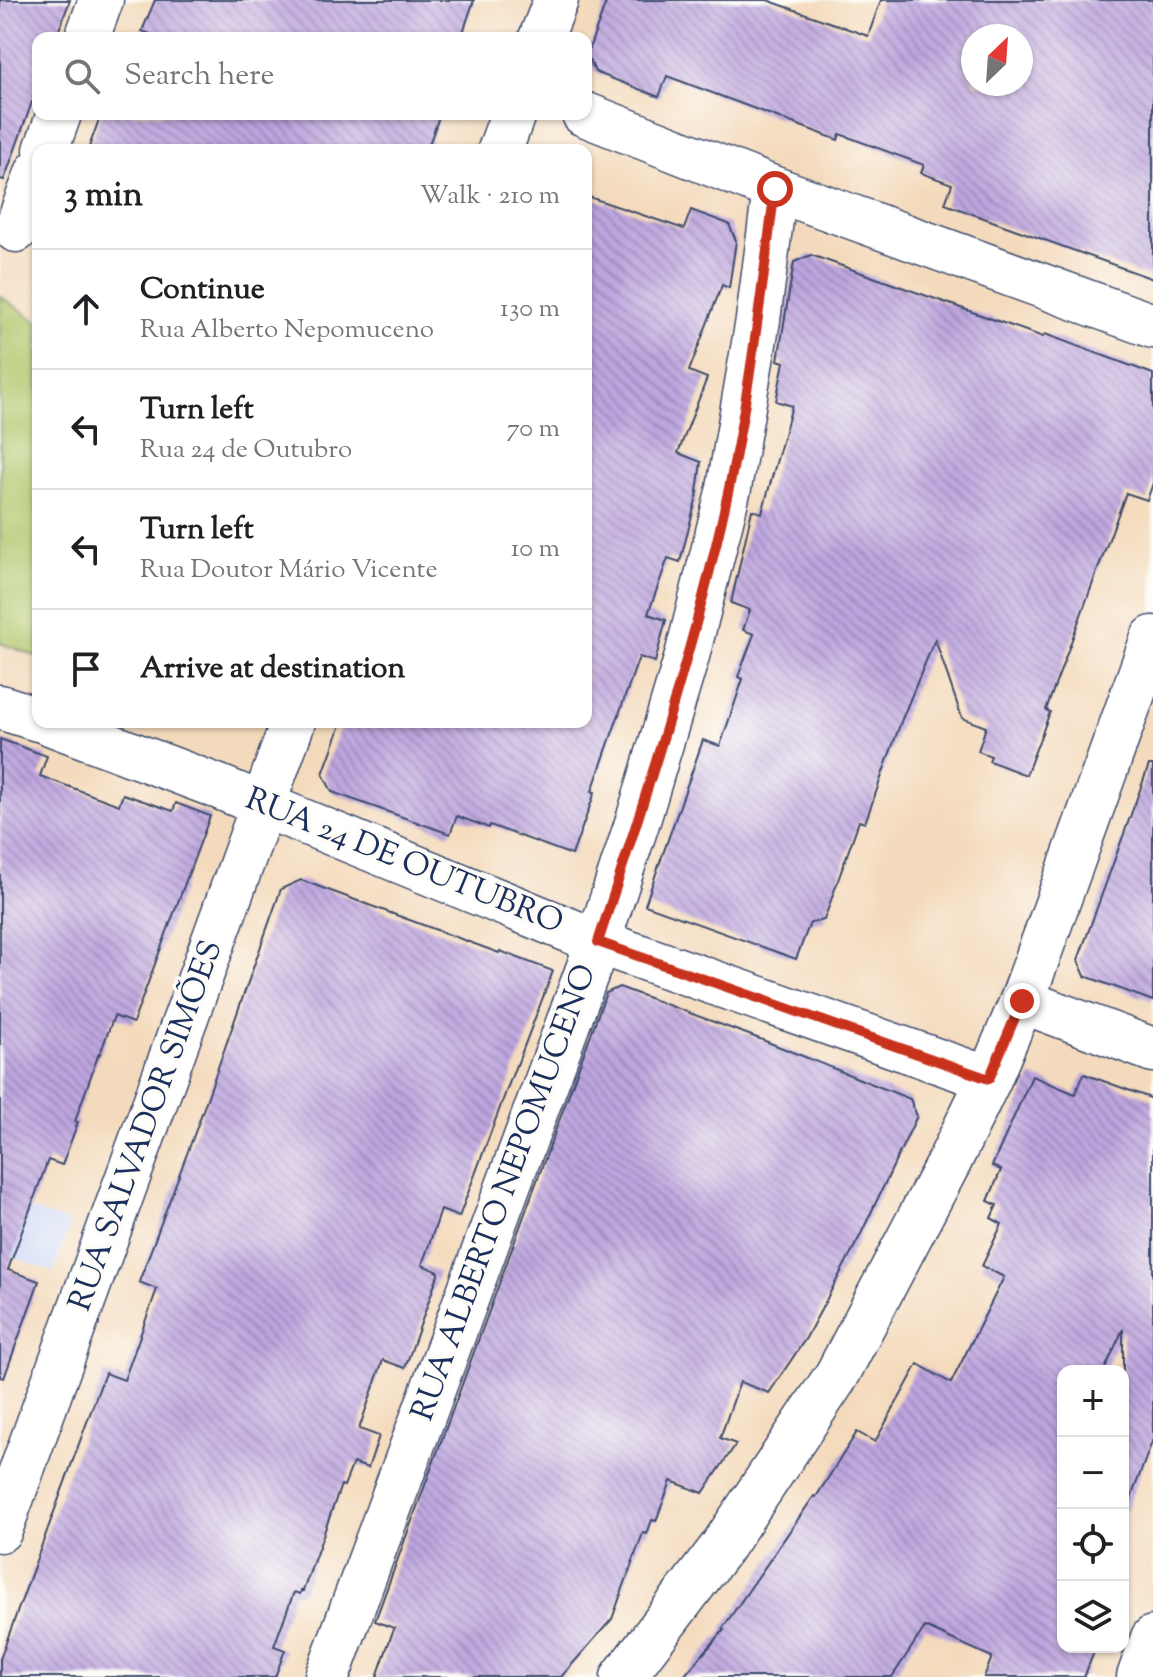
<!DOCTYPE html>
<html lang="en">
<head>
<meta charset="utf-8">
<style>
	:root { --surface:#fff; --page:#f2f2f2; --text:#202124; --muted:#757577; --line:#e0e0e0 }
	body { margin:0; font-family:"Sorts Mill Goudy",serif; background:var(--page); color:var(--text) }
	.controls { position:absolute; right:24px; bottom:24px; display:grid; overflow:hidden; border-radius:16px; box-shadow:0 2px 6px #0004 }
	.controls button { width:72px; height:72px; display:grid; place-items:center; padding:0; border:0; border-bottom:2px solid var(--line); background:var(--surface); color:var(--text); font:40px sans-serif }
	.compass { position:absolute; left:961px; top:24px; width:72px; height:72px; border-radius:50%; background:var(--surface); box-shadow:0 2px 6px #0004; rotate:25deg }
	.stop { position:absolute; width:24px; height:24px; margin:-18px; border:6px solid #c8321e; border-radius:50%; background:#fff }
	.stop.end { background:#c8321e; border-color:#fff; box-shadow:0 2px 8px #0008 }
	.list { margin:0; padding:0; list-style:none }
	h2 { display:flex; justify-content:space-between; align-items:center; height:104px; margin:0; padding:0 32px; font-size:34px }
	h2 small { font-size:26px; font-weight:400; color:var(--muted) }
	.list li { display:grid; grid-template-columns:52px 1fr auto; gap:24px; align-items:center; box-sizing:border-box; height:120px; padding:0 32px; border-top:2px solid var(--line) }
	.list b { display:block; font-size:30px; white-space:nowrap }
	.list p { margin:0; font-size:26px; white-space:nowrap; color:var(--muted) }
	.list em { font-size:26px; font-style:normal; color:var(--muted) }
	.icon { flex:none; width:44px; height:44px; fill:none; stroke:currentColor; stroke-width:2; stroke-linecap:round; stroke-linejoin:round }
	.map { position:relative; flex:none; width:1153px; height:1677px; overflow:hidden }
	.search { position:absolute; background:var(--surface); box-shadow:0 2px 6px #0004; left:32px; top:32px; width:560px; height:88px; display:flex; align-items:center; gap:20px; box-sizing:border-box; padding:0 28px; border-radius:16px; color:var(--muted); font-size:30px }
	.panel { position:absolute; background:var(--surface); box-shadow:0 2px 6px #0004; left:32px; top:144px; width:560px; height:584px; border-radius:16px }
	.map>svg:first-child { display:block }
	.built { fill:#d0daf9 }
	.green { fill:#b0c66a; stroke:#667a64; stroke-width:2 }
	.building { fill:url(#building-back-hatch); fill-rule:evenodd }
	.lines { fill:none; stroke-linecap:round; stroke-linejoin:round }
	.minor-casing { stroke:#3c496c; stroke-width:47 }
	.minor { stroke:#fff; stroke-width:44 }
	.route { stroke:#c8321e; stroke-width:10 }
	.labels { text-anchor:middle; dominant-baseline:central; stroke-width:7; stroke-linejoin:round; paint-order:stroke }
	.street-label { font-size:32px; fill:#1b2f5e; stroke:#fdfcf7 }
</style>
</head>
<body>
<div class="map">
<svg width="1153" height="1677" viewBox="0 0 1153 1677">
	<defs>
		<pattern id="building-back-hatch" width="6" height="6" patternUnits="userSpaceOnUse" patternTransform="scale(2)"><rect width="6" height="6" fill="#bda5de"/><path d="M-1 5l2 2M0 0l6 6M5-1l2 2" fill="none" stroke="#9987b7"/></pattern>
	</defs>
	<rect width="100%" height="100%" fill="#fdfcf7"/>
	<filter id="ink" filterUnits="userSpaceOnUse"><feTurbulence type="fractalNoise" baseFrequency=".0125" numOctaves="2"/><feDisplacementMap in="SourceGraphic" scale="16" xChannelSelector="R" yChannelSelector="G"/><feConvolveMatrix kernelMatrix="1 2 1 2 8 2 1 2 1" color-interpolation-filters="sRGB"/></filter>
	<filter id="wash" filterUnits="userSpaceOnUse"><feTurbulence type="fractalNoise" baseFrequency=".006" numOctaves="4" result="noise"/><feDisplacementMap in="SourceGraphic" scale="32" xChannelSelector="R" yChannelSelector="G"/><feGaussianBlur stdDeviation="1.8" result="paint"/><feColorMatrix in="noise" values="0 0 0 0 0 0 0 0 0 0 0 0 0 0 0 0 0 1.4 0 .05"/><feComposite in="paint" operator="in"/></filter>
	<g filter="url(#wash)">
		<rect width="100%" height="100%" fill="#f4dabc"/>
		<!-- built -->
		<path class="built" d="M0 1199 71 1223 53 1272 0 1252Z"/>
		<!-- green -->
		<path class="green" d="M0 296 38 322V657L0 643Z"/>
		<g id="blocks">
			<!-- building -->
			<g class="building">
				<path d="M0 0H70L56 38H38V102L37 104 32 102 4 180 0 179Z"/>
				<path d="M155 0H474L461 38H160L142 31Z"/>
				<path d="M607 0H767L868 36 881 0H1153V279L945 204 952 184 921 173 924 165 840 134 838 140 667 76 659 97 595 72 587 54ZM973 36H1021V84H973Z"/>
				<path d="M101 114H440L427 150H88Z"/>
				<path d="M586 196 684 229 691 210 729 224 736 241 729 288 722 285 689 371 707 378 678 453 701 462 697 492H698L680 562 668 558 648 614 666 620 655 662 639 657 592 791 595 792 572 855 490 825 489 828 457 816 450 834 332 792 323 774 342 722H586Z"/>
				<path d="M811 255 1043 337 1045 334 1153 374V483L1147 500 1126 493 1046 710 1050 712 1026 775 989 761 991 756 978 751 986 727 962 718 935 639 902 719 865 823 859 821 824 920 810 923 796 959 645 905 703 740 720 746 743 679 738 677 754 634 743 630 750 610 731 603 752 510 762 513 792 406 776 401 784 362 778 360 794 262Z"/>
				<path d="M0 739 47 756 40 776 119 805 123 794 173 811 176 803 210 816 133 1023 114 1016 100 1054 99 1053 75 1121 78 1122 62 1165 48 1160 8 1270 39 1281 4 1378 0 1377Z"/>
				<path d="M1149 765H1153V1001L1085 976 1078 960Z"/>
				<path d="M301 880 499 953 500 951 553 971 517 1065H516L459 1217 441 1210 422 1265 439 1272 405 1368 383 1360 359 1429 379 1436 368 1468 353 1463 344 1486 341 1485 303 1591H301L300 1594 294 1592 274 1646 285 1650 275 1677H0V1659L105 1373 124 1380 157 1289 139 1282 197 1127 281 889Z"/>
				<path d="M619 987 760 1039 910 1099 917 1116 859 1238 806 1338 769 1393 740 1382 720 1438 736 1444 703 1493 671 1481 656 1521 652 1520 647 1534 643 1533 612 1619 561 1677H377L394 1628 375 1621 606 993Z"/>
				<path d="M1084 1074 1153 1099V1439L1126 1511 1123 1510V1329L1104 1371H1063V1647H1096L1084 1677H984L992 1657 925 1627 892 1677H683L724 1630 722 1629 814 1496 816 1497 857 1432 875 1442 918 1364 951 1383 1004 1277 982 1266 1002 1224 991 1218 997 1205 988 1201 1001 1170 992 1166 1032 1076 1075 1094Z"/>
			</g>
		</g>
	</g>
	<g filter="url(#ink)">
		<use href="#blocks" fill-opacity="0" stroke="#3c496c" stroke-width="2"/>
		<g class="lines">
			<!-- minor casing -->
			<g class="minor-casing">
				<g id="minor">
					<path d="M87 38 101 0"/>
					<path d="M541 38 556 0"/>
					<path d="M584 114 775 189 1153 326"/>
					<path d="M46 150 59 114"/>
					<path d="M500 150 513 114"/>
					<path d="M16 230 38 171"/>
					<path d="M0 707 38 719"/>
					<path d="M47 722 219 787 598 942 989 1079"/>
					<path d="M1022 1001 1153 1050"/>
					<path d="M0 1530 293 722"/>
					<path d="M327 1677 598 942 639 817 687 656 729 488 758 320 775 189"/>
					<path d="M623 1677 722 1547 837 1375 950 1160 989 1079 1022 1001 1153 638"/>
					<path d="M1139 1677 1153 1638"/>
				</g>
			</g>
			<!-- minor -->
			<use href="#minor" class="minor"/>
		</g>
	</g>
	<g class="lines" filter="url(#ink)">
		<!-- route -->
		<path class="route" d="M775 189C762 288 750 389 729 488 696 642 647 793 598 942L989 1079 1022 1001"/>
	</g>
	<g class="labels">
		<!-- street labels -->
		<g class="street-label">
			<text transform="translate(404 862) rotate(22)">RUA 24 DE OUTUBRO</text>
			<text transform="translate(147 1126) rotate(-70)">RUA SALVADOR SIMÕES</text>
			<text transform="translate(505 1193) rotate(-70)">RUA ALBERTO NEPOMUCENO</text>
		</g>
	</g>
</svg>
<div class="controls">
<button>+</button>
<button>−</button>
<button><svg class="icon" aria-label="locate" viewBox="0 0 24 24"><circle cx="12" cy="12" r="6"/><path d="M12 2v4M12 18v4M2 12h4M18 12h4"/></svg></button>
<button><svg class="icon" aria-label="layers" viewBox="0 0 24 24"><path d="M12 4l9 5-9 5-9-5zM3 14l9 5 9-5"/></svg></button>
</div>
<svg class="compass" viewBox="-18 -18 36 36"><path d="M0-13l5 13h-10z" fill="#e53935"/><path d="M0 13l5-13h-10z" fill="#757577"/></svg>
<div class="stop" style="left:775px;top:189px"></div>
<div class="stop end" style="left:1022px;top:1001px"></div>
<div class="search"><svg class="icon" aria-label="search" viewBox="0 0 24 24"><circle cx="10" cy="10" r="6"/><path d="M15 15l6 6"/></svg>Search here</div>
<section class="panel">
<h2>3 min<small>Walk · 210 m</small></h2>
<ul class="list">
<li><svg class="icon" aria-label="ahead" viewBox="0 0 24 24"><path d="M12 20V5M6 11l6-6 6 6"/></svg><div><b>Continue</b><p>Rua Alberto Nepomuceno</p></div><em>130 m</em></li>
<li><svg class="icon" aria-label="left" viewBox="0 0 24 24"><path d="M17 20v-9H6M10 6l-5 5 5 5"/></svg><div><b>Turn left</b><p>Rua 24 de Outubro</p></div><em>70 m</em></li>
<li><svg class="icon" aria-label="left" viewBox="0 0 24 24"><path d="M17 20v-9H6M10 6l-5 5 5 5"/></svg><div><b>Turn left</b><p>Rua Doutor Mário Vicente</p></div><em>10 m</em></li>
<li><svg class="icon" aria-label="arrive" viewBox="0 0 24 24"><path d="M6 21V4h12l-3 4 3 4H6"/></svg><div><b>Arrive at destination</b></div></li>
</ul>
</section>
</div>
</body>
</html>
